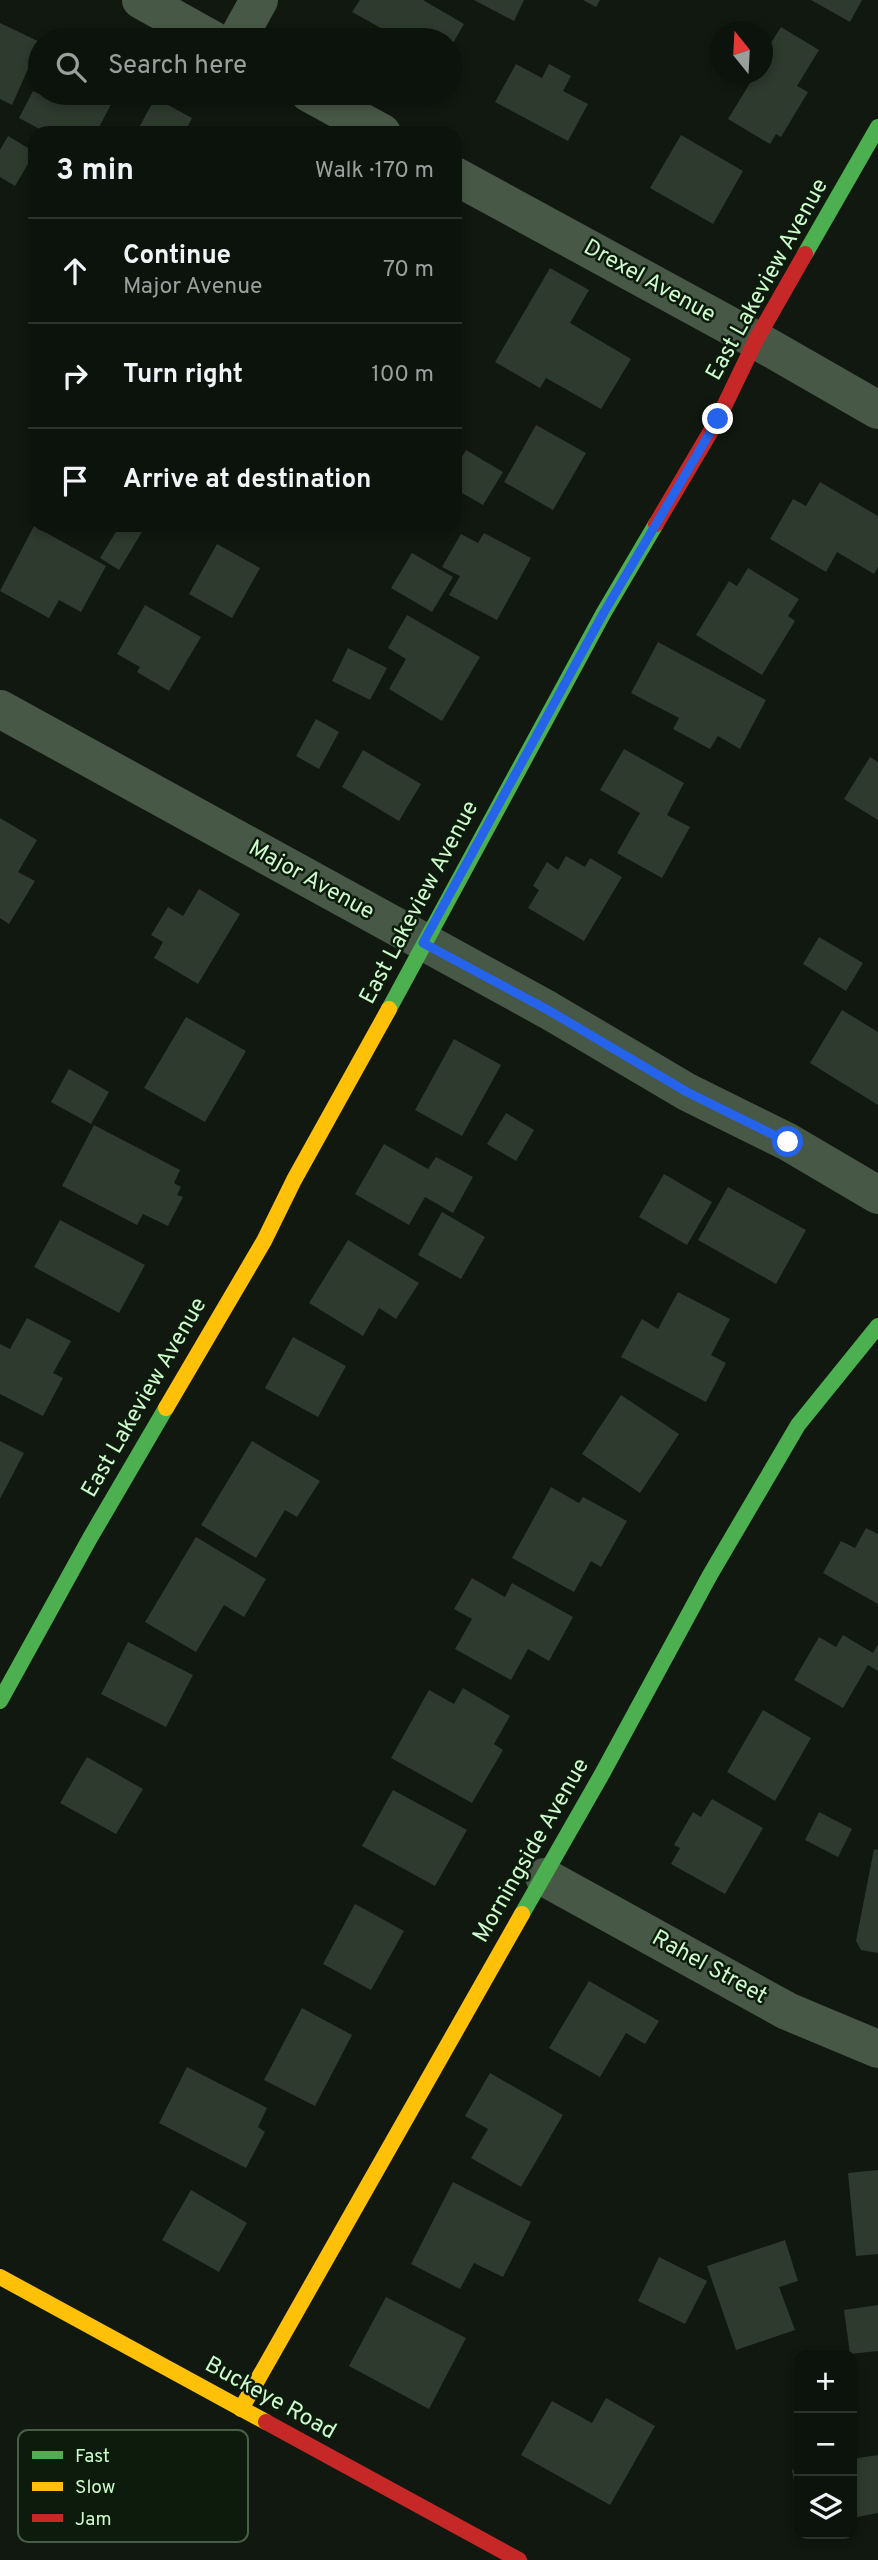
<!DOCTYPE html>
<html lang="en">
<head>
<meta charset="utf-8">
<style>
	:root { --surface:#0c120c; --page:#151b15; --text:#f1f3f6; --muted:#9a9e9d; --line:#2c322d }
	body { margin:0; font-family:Overpass,sans-serif; background:var(--page); color:var(--text) }
	.controls { position:absolute; right:21px; bottom:21px; display:grid; overflow:hidden; border-radius:14px; box-shadow:0 4px 10px #0003 }
	.controls button { width:63px; height:63px; display:grid; place-items:center; padding:0; border:0; border-bottom:2px solid var(--line); background:var(--surface); color:var(--text); font:35px sans-serif }
	.compass { position:absolute; left:710px; top:21px; width:63px; height:63px; border-radius:50%; background:var(--surface); box-shadow:0 4px 10px #0003; rotate:342deg }
	.stop { position:absolute; width:21px; height:21px; margin:-16px; border:5px solid #2563eb; border-radius:50%; background:#fff }
	.stop.end { background:#2563eb; border-color:#fff; box-shadow:0 2px 7px #0008 }
	.list { margin:0; padding:0; list-style:none }
	h2 { display:flex; justify-content:space-between; align-items:center; height:91px; margin:0; padding:0 28px; font-size:30px }
	h2 small { font-size:23px; font-weight:400; color:var(--muted) }
	.list li { display:grid; grid-template-columns:46px 1fr auto; gap:21px; align-items:center; box-sizing:border-box; height:105px; padding:0 28px; border-top:2px solid var(--line) }
	.list b { display:block; font-size:26px; white-space:nowrap }
	.list p { margin:0; font-size:23px; white-space:nowrap; color:var(--muted) }
	.list em { font-size:23px; font-style:normal; color:var(--muted) }
	.icon { flex:none; width:38px; height:38px; fill:none; stroke:currentColor; stroke-width:2; stroke-linecap:round; stroke-linejoin:round }
	.map { position:relative; flex:none; width:878px; height:2560px; overflow:hidden }
	.search { position:absolute; background:var(--surface); box-shadow:0 4px 10px #0003; left:28px; top:28px; width:434px; height:77px; display:flex; align-items:center; gap:18px; box-sizing:border-box; padding:0 24px; border-radius:38px; color:var(--muted); font-size:26px }
	.panel { position:absolute; background:var(--surface); box-shadow:0 4px 10px #0003; left:28px; top:126px; width:434px; height:406px; border-radius:21px }
	.map>svg:first-child { display:block }
	.building { fill:#2e3a2e }
	.lines { fill:none; stroke-linecap:round; stroke-linejoin:round }
	.street { stroke:#485846; stroke-width:38 }
	.fast { stroke:#4caf50; stroke-width:16 }
	.slow { stroke:#ffc107; stroke-width:16 }
	.jam { stroke:#c62828; stroke-width:16 }
	.route { stroke:#2563eb; stroke-width:9 }
	.labels { text-anchor:middle; dominant-baseline:central; stroke-width:5; stroke-linejoin:round; paint-order:stroke }
	.street-label { font-size:23px; fill:#cef9cd; stroke:#0d1b0d }
	.key { fill:#0d1b0d; stroke:#475e47; stroke-width:2 }
	.key-label { font-size:19px; fill:#cef9cd }
</style>
</head>
<body>
<div class="map">
<svg width="878" height="2560" viewBox="0 0 878 2560">
	<rect width="100%" height="100%" fill="#101810"/>
	<!-- building -->
	<g class="building">
		<path d="M360 0H423L464 24 450 48V40H386L390 33 352 12Z"/>
		<path d="M474 0H524L514 21Z"/>
		<path d="M583 0H600L596 7Z"/>
		<path d="M811 0H862L850 22Z"/>
		<path d="M0 23 40 42 12 105 0 99Z"/>
		<path d="M781 27 819 50 797 86 808 92 781 137 776 134 770 144 728 119 750 83 748 82 753 74H762V57Z"/>
		<path d="M516 64 542 78 549 64 571 76 563 91 588 104 568 141 495 102Z"/>
		<path d="M33 91 56 102 61 93H117L96 133H47L19 118Z"/>
		<path d="M155 98 192 118 186 130 191 133H136Z"/>
		<path d="M681 135 743 171 713 224 650 188Z"/>
		<path d="M8 136 35 152 15 186 0 177V150Z"/>
		<path d="M550 268 589 290 570 323 631 359 601 409 546 378 540 388 495 362Z"/>
		<path d="M536 425 586 453 553 510 504 482Z"/>
		<path d="M466 450 503 472 483 505 455 489V469Z"/>
		<path d="M820 482 878 516V567L874 574 837 552 826 572 770 539 793 499 806 506Z"/>
		<path d="M120 525H130L142 532 119 570 100 558Z"/>
		<path d="M34 526 106 566 81 612 59 600 49 618 0 591Z"/>
		<path d="M484 533 531 558 497 620 449 595 460 576 442 567 461 534 478 543Z"/>
		<path d="M217 544 260 568 232 618 189 594Z"/>
		<path d="M412 553 453 577 432 612 391 588Z"/>
		<path d="M748 568 799 599 788 616 795 621 762 675 696 635 729 581 737 586Z"/>
		<path d="M145 605 201 637 169 691 137 672 140 667 117 654Z"/>
		<path d="M407 615 480 657 442 721 389 689 406 659 388 648Z"/>
		<path d="M658 642 766 700 740 749 718 736 710 749 673 729 679 718 631 693Z"/>
		<path d="M348 648 387 668 370 700 332 681Z"/>
		<path d="M316 719 339 732 319 769 296 756Z"/>
		<path d="M624 749 684 783 667 815 690 827 662 878 617 853 640 813 600 790Z"/>
		<path d="M363 750 421 784 399 821 342 787Z"/>
		<path d="M870 757 878 762V820L844 799Z"/>
		<path d="M0 818 37 840 18 872 35 881 9 924 0 918Z"/>
		<path d="M566 856 585 867 590 858 622 877 584 941 528 908 539 890 533 886 547 862 558 870Z"/>
		<path d="M199 889 240 914 198 984 154 958 163 942 151 935 168 907 183 916Z"/>
		<path d="M819 937 863 963 846 991 803 964Z"/>
		<path d="M842 1010 878 1032V1105L810 1063Z"/>
		<path d="M186 1017 246 1051 205 1122 144 1088Z"/>
		<path d="M454 1039 501 1065 462 1136 415 1110Z"/>
		<path d="M69 1069 109 1092 91 1124 51 1102Z"/>
		<path d="M506 1113 534 1130 516 1161 487 1144Z"/>
		<path d="M94 1125 180 1170 174 1183 181 1187 177 1195 183 1197 168 1226 143 1214 137 1225 62 1186Z"/>
		<path d="M384 1144 428 1169 436 1157 473 1177 453 1213 425 1197 409 1225 355 1194Z"/>
		<path d="M664 1174 712 1202 687 1245 639 1217Z"/>
		<path d="M728 1187 806 1230 776 1284 698 1240Z"/>
		<path d="M442 1212 485 1237 461 1279 418 1255Z"/>
		<path d="M60 1220 145 1265 119 1313 34 1267Z"/>
		<path d="M348 1240 419 1283 396 1319 379 1308 363 1336 309 1303Z"/>
		<path d="M678 1292 730 1319 711 1355 726 1363 706 1402 621 1357 642 1319 658 1329Z"/>
		<path d="M27 1318 71 1341 53 1373 63 1378 43 1416 0 1394V1344L10 1349Z"/>
		<path d="M293 1337 346 1366 318 1417 265 1388Z"/>
		<path d="M621 1395 679 1434 640 1493 582 1454Z"/>
		<path d="M0 1441 24 1453 0 1499Z"/>
		<path d="M252 1441 320 1481 297 1517 285 1510 256 1558 201 1525Z"/>
		<path d="M551 1487 579 1503 583 1497 627 1521 601 1567 591 1561 574 1592 512 1558Z"/>
		<path d="M866 1528 878 1534V1604L823 1573 841 1541 855 1548Z"/>
		<path d="M196 1537 266 1579 244 1617 224 1605 196 1652 145 1622Z"/>
		<path d="M472 1578 505 1597 512 1583 573 1617 549 1661 528 1649 511 1680 455 1649 472 1619 454 1609Z"/>
		<path d="M843 1635 873 1653 878 1644V1671L868 1665 843 1708 794 1680 819 1637 836 1647Z"/>
		<path d="M128 1642 193 1675 166 1727 101 1694Z"/>
		<path d="M463 1688 510 1716 494 1744 503 1750 472 1803 391 1758 429 1690 454 1704Z"/>
		<path d="M763 1710 811 1738 775 1801 727 1772Z"/>
		<path d="M87 1757 143 1789 116 1834 60 1803Z"/>
		<path d="M393 1790 467 1830 435 1886 362 1846Z"/>
		<path d="M712 1799 763 1828 725 1894 671 1864 680 1848 674 1845 693 1812 701 1817Z"/>
		<path d="M819 1812 852 1829 838 1857 805 1840Z"/>
		<path d="M874 1849 878 1850V1953L861 1950 856 1941Z"/>
		<path d="M355 1904 404 1931 371 1990 323 1964Z"/>
		<path d="M589 1981 659 2021 645 2044 626 2033 600 2077 549 2048Z"/>
		<path d="M302 2008 352 2035 315 2106 264 2080Z"/>
		<path d="M187 2067 267 2108 258 2127 265 2132 246 2168 159 2123Z"/>
		<path d="M490 2073 563 2115 521 2187 471 2158 488 2129 465 2116Z"/>
		<path d="M878 2170V2254L856 2256 848 2173Z"/>
		<path d="M453 2182 531 2222 503 2277 474 2263 460 2289 411 2264Z"/>
		<path d="M191 2190 247 2223 219 2272 162 2240Z"/>
		<path d="M785 2240 798 2281 779 2287 795 2330 736 2350 707 2266Z"/>
		<path d="M659 2257 707 2281 685 2324 638 2301Z"/>
		<path d="M386 2297 466 2338 429 2409 349 2366Z"/>
		<path d="M878 2305V2351L850 2354 844 2310Z"/>
		<path d="M606 2398 655 2426 610 2505 521 2455 552 2401 592 2423Z"/>
		<path d="M878 2455V2513L852 2518V2459Z"/>
		<path d="M799 2468V2503H798L792 2470Z"/>
	</g>
	<g class="lines">
		<!-- street -->
		<g class="street">
			<path d="M141 0 213 40"/>
			<path d="M237 40 259 0"/>
			<path d="M309 93 382 133"/>
			<path d="M455 176 756 340 878 410"/>
			<path d="M0 709 548 1010 687 1092 788 1142 878 1195"/>
			<path d="M544 1877 787 2011 878 2049"/>
		</g>
		<!-- fast -->
		<g class="fast">
			<path d="M805 254 878 127"/>
			<path d="M389 1009 603 614 656 524"/>
			<path d="M0 1701 90 1538 166 1408"/>
			<path d="M522 1914 602 1774 710 1575 798 1425 878 1326"/>
		</g>
		<!-- slow -->
		<g class="slow">
			<path d="M166 1408 264 1241 294 1180 389 1009"/>
			<path d="M0 2277 266 2422"/>
			<path d="M241 2409 522 1914"/>
		</g>
		<!-- jam -->
		<g class="jam">
			<path d="M656 524 718 419 756 340 805 254"/>
			<path d="M266 2422 519 2560"/>
		</g>
	</g>
	<g class="lines">
		<!-- route -->
		<path class="route" d="M718 419 603 614 423 943 548 1010 687 1092 788 1142"/>
	</g>
	<g class="labels">
		<!-- street labels -->
		<g class="street-label">
			<text transform="translate(768 280) rotate(-61)">East Lakeview Avenue</text>
			<text transform="translate(649 282) rotate(29)">Drexel Avenue</text>
			<text transform="translate(311 881) rotate(29)">Major Avenue</text>
			<text transform="translate(420 903) rotate(-62)">East Lakeview Avenue</text>
			<text transform="translate(145 1398) rotate(-60)">East Lakeview Avenue</text>
			<text transform="translate(532 1851) rotate(-60)">Morningside Avenue</text>
			<text transform="translate(709 1968) rotate(29)">Rahel Street</text>
			<text transform="translate(270 2399) rotate(29)">Buckeye Road</text>
		</g>
	</g>
	<!-- legend -->
	<rect x="18" y="2430" width="230" height="112" rx="10" class="key"/>
	<rect x="32" y="2451" width="31" height="8" fill="#4caf50"/>
	<rect x="32" y="2482" width="31" height="9" fill="#ffc107"/>
	<rect x="32" y="2514" width="31" height="8" fill="#c62828"/>
	<g class="key-label">
		<text x="75" y="2462">Fast</text>
		<text x="75" y="2493">Slow</text>
		<text x="75" y="2525">Jam</text>
	</g>
</svg>
<div class="controls">
<button>+</button>
<button>−</button>
<button><svg class="icon" aria-label="layers" viewBox="0 0 24 24"><path d="M12 4l9 5-9 5-9-5zM3 14l9 5 9-5"/></svg></button>
</div>
<svg class="compass" viewBox="-18 -18 36 36"><path d="M0-13l5 13h-10z" fill="#e53935"/><path d="M0 13l5-13h-10z" fill="#9a9e9d"/></svg>
<div class="stop" style="left:788px;top:1142px"></div>
<div class="stop end" style="left:718px;top:419px"></div>
<div class="search"><svg class="icon" aria-label="search" viewBox="0 0 24 24"><circle cx="10" cy="10" r="6"/><path d="M15 15l6 6"/></svg>Search here</div>
<section class="panel">
<h2>3 min<small>Walk · 170 m</small></h2>
<ul class="list">
<li><svg class="icon" aria-label="ahead" viewBox="0 0 24 24"><path d="M12 20V5M6 11l6-6 6 6"/></svg><div><b>Continue</b><p>Major Avenue</p></div><em>70 m</em></li>
<li><svg class="icon" aria-label="right" viewBox="0 0 24 24"><path d="M7 20v-9h11M14 6l5 5-5 5"/></svg><div><b>Turn right</b></div><em>100 m</em></li>
<li><svg class="icon" aria-label="arrive" viewBox="0 0 24 24"><path d="M6 21V4h12l-3 4 3 4H6"/></svg><div><b>Arrive at destination</b></div></li>
</ul>
</section>
</div>
</body>
</html>
